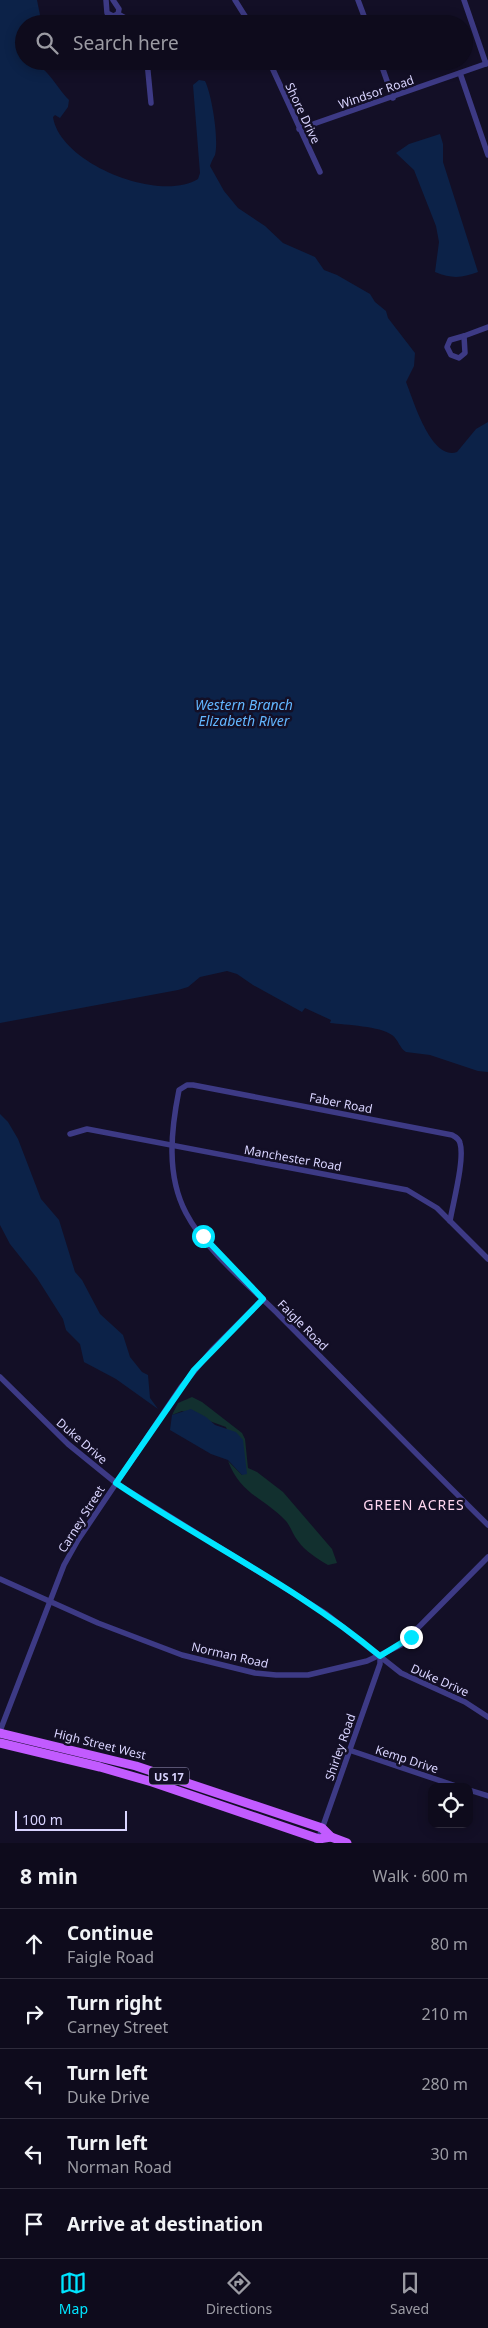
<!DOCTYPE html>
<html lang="en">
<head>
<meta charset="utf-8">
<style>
	:root { --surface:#0e0b1c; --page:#1c1929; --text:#f1f3f6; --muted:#9b9ba3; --line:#2e2b3b; --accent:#00e5ff }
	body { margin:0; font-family:"Noto Sans",sans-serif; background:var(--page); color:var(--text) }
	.controls { position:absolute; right:15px; bottom:15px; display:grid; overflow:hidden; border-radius:10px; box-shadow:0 2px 12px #0003 }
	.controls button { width:45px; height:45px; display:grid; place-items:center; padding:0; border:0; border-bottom:1px solid var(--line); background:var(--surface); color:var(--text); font:25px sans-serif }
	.scale { position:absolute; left:15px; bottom:12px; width:112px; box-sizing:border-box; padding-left:5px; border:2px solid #d9d4ff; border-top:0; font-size:14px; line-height:18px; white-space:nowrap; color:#d9d4ff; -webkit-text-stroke:4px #130f26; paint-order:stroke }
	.stop { position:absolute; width:15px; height:15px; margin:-11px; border:4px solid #00e5ff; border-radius:50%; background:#fff }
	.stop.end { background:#00e5ff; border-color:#fff; box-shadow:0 1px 5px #0008 }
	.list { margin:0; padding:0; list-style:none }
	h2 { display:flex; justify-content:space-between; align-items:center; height:65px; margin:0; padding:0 20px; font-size:21px }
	h2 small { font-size:16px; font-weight:400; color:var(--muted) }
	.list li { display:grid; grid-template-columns:32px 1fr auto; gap:15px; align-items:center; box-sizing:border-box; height:70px; padding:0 20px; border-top:1px solid var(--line) }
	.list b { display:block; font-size:19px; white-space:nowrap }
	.list p { margin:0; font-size:16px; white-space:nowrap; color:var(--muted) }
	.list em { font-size:16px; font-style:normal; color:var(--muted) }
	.icon { flex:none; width:28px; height:28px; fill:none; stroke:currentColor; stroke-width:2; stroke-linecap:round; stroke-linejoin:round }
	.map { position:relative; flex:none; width:488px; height:1843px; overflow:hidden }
	.search { position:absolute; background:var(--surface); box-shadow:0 2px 12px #0003; left:15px; right:15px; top:15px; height:55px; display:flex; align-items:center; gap:12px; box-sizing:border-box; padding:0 18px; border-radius:28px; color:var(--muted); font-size:19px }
	.sheet { height:415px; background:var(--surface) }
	nav { display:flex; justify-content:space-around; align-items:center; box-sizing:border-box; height:70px; border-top:1px solid var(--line); background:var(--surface); font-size:14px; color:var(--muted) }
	nav a { display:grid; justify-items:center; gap:2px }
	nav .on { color:var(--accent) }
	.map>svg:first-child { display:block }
	.green { fill:#12302f }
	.water { fill:#0c2248 }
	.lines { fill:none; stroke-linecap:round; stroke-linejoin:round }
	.street { stroke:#3d3a85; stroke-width:5.5 }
	.primary { stroke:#c25bff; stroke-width:9 }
	.route { stroke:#00e5ff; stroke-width:6 }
	.labels { text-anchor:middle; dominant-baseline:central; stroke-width:5; stroke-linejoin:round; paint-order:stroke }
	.shield { fill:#130f26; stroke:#9e99be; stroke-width:1 }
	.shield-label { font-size:11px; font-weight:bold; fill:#d9d4ff }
	.street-label { font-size:12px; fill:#d9d4ff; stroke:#130f26 }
	.water-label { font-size:14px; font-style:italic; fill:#62b6ff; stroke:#130f26 }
	.neighbourhood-label { font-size:14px; letter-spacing:1px; fill:#ffd6f0; stroke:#130f26 }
</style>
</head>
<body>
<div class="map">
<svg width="488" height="1843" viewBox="0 0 488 1843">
	<rect width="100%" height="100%" fill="#130f26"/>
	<!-- green -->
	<path class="green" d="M192 1397 202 1402 242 1433 245 1439 248 1468 257 1472 283 1492 332 1549 337 1563 328 1565C318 1559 305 1551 298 1541 293 1535 291 1527 286 1521 263 1497 241 1495 228 1461L242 1475 226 1427 182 1411 172 1415 178 1403Z"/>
	<!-- water -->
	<g class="water">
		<path d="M0 0H37L40 15 36 24H24V61C45 61 55 86 69 100L68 107 60 118 55 115 53 117C60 164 160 203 198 179L200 173 193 85 199 80 205 81C212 95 219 140 215 155 213 159 211 162 210 166L224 191 238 208 265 226 283 243 315 257 324 270 337 275 370 294 375 302 386 311 388 318 415 353 414 366 406 382C413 399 431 461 457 452L476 429 488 422V1072L478 1071 430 1055 406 1052C400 1049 398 1039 392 1035 380 1026 346 1025 330 1023L331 1020 305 1008 302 1012 253 985 237 974 227 971 200 977 188 987 178 990 0 1023Z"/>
		<path d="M440 134 443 144V162L478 272C462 278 452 279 435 272L439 242 436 226 414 170 396 153 409 144Z"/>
		<path d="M0 1114 8 1122 18 1139 41 1199 59 1220 75 1272 82 1280 100 1314 123 1335 130 1357 142 1372 148 1375 150 1398 158 1409 116 1379 84 1362 80 1344 66 1330 63 1319 37 1278 10 1244 0 1225Z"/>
		<path d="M191 1409 206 1417 215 1425 236 1432 243 1440 247 1474 242 1475 228 1460 211 1454 170 1430 172 1415Z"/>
	</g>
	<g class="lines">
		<!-- street -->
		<g class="street">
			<path d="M106 0 107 13 113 16 118 14 136 24"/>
			<path d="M113 0 119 9 118 14"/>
			<path d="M235 0 250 24"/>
			<path d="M358 0 367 24"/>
			<path d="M464 0 486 64"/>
			<path d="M147 61 151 103"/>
			<path d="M269 61 320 172"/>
			<path d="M380 61 393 98"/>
			<path d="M460 73 488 155"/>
			<path d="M299 129 488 63"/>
			<path d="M464 336 465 353 459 358 451 355 447 347 450 340Z"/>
			<path d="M464 336 488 327"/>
			<path d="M70 1134 87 1129 407 1190 437 1208 488 1259"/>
			<path d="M450 1221C453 1203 465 1159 460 1143 459 1139 456 1137 452 1135L193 1085H187L179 1090C171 1130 166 1175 186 1213 205 1250 250 1286 280 1316 349 1385 418 1456 488 1525"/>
			<path d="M0 1377 68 1444 116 1483 325 1613 401 1673 465 1702 488 1717"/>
			<path d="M0 1579 98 1623 182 1655 255 1673 276 1675H308L367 1661 401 1645 488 1557"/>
			<path d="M0 1731 64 1565 78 1540 181 1387 212 1350 263 1299"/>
			<path d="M349 1750 459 1787"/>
			<path d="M469 1790 488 1796"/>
			<path d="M317 1843 380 1664V1656"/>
		</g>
		<!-- primary -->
		<g class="primary">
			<path d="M0 1733 136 1766 322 1828 331 1837"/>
			<path d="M0 1743 100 1767 152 1782 319 1839 331 1837 347 1843"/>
		</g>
	</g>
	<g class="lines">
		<!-- route -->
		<path class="route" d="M203 1236 263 1299 194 1370 116 1483C203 1542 299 1588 380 1656L411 1637"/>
	</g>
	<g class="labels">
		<!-- shield labels -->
		<rect class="shield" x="149" y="1767.5" width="40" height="17" rx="4"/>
		<g class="shield-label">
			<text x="169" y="1776">US 17</text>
		</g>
		<!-- street labels -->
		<g class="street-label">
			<text transform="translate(376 92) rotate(-19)">Windsor Road</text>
			<text transform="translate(303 113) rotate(65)">Shore Drive</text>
			<text transform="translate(341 1103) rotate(11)">Faber Road</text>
			<text transform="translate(293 1158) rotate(10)">Manchester Road</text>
			<text transform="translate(303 1325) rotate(45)">Faigle Road</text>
			<text transform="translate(82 1441) rotate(41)">Duke Drive</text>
			<text transform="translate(81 1519) rotate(-58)">Carney Street</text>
			<text transform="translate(230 1655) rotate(13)">Norman Road</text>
			<text transform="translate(440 1680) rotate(24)">Duke Drive</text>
			<text transform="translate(100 1744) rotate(14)">High Street West</text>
			<text transform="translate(340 1747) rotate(-71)">Shirley Road</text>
			<text transform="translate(407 1759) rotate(18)">Kemp Drive</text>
		</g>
		<!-- water labels -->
		<g class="water-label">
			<text x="244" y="704">Western Branch<tspan x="244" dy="16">Elizabeth River</tspan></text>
		</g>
		<!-- neighbourhood labels -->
		<g class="neighbourhood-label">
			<text x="414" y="1504">GREEN ACRES</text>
		</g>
	</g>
</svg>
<div class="controls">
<button><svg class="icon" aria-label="locate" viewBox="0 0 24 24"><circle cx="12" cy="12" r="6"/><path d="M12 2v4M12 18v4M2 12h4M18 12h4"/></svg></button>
</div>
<div class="scale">100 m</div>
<div class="stop" style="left:203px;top:1236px"></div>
<div class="stop end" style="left:411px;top:1637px"></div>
<div class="search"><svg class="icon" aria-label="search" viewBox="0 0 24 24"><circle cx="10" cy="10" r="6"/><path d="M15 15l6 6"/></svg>Search here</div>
</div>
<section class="sheet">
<h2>8 min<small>Walk · 600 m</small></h2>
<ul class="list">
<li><svg class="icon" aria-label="ahead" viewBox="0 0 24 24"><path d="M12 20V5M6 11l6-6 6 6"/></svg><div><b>Continue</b><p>Faigle Road</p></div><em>80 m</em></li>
<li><svg class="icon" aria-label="right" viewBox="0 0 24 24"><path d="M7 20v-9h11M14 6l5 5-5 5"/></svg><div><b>Turn right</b><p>Carney Street</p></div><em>210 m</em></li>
<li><svg class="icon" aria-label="left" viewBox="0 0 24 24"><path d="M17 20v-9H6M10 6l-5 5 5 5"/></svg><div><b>Turn left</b><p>Duke Drive</p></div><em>280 m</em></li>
<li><svg class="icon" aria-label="left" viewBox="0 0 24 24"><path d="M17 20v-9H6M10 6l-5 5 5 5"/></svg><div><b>Turn left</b><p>Norman Road</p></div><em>30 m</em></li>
<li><svg class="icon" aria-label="arrive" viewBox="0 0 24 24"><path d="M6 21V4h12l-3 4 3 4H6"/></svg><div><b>Arrive at destination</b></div></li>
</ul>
</section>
<nav>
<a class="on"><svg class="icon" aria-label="map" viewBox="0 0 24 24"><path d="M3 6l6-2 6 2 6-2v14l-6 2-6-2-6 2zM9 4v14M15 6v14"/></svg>Map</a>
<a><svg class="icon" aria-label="directions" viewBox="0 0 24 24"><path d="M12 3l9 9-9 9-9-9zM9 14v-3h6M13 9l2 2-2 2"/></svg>Directions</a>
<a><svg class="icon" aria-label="saved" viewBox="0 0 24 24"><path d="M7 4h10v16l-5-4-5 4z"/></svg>Saved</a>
</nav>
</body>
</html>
